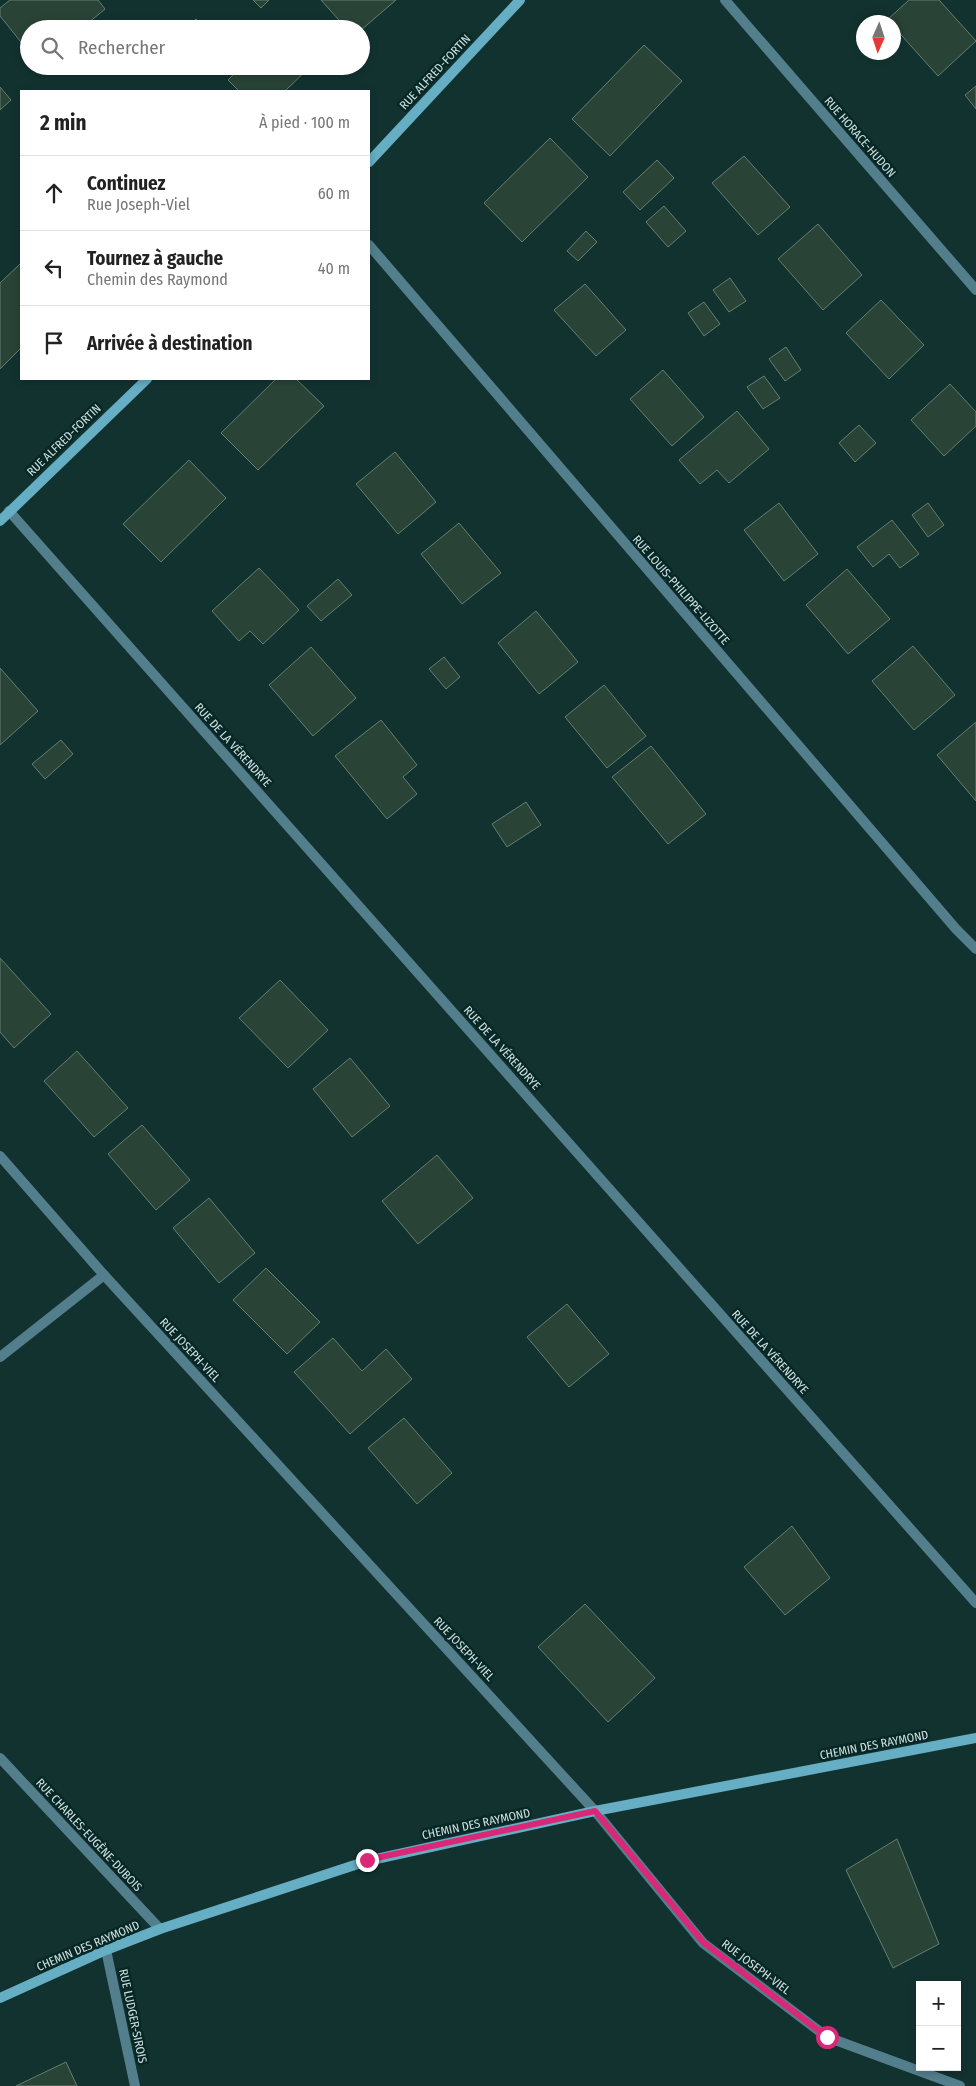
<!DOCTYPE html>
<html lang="fr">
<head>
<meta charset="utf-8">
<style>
	:root { --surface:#fff; --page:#f2f2f2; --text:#222; --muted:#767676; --line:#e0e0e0 }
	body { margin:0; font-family:"Fira Sans Condensed",sans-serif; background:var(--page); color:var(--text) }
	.controls { position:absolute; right:15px; bottom:15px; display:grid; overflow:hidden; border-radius:0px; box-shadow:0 2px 8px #0003 }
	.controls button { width:45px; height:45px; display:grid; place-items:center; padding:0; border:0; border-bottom:1px solid var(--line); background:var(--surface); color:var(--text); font:25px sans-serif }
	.compass { position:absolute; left:856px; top:15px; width:45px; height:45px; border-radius:50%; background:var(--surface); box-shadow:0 2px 8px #0003; rotate:183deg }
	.stop { position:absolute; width:15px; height:15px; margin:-11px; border:4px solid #db2777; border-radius:50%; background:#fff }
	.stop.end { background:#db2777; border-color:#fff; box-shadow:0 1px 5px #0008 }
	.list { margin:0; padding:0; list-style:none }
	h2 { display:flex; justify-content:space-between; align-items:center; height:65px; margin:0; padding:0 20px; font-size:21px }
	h2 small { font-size:16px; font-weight:400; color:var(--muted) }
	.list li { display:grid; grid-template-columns:32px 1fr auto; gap:15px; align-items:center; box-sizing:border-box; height:75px; padding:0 20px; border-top:1px solid var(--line) }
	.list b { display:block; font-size:19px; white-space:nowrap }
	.list p { margin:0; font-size:16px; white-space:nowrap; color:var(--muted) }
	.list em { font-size:16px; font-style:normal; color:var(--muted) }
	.icon { flex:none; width:28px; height:28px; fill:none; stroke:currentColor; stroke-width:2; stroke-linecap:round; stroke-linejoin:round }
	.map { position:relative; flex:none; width:976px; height:2086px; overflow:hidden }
	.search { position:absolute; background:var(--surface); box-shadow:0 2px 8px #0003; left:20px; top:20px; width:350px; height:55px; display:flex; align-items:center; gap:12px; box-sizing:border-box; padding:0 18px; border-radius:28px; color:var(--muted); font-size:19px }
	.panel { position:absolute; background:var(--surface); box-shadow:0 2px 8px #0003; left:20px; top:90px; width:350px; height:290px; border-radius:0px }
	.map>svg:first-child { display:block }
	.building { fill:#2a4337; stroke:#647f71 }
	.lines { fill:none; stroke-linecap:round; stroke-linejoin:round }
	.street { stroke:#537f8c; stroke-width:10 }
	.secondary { stroke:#66aec3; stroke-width:10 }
	.route { stroke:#db2777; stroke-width:6 }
	.labels { text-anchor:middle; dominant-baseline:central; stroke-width:5; stroke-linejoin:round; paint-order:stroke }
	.street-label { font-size:12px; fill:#cfe0df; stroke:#072827 }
</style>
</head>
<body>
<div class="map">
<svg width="976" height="2086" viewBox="0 0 976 2086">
	<rect width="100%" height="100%" fill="#123230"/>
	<!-- building -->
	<g class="building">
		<path d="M10 0H98L105 9 81 29H29V52L0 16V8Z"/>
		<path d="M253 0H269L261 8Z"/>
		<path d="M321 0H396L361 30V29H347Z"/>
		<path d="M909 0H939L976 41 938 76 894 27V22H890L887 20Z"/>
		<path d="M196 19 204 29H184Z"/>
		<path d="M644 45 682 81 610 156 572 119Z"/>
		<path d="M242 66H311L285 91H239L228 80Z"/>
		<path d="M976 86V109L965 95Z"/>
		<path d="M0 87 11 100 0 110Z"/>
		<path d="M550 138 588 177 522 242 484 203Z"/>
		<path d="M744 156 790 207 758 235 712 183Z"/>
		<path d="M657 160 674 178 640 210 623 192Z"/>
		<path d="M664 206 686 231 668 247 646 222Z"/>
		<path d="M818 224 862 275 823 310 778 259Z"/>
		<path d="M586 231 597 242 578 261 567 251Z"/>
		<path d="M21 263V348L0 369V283Z"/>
		<path d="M730 278 746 301 729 312 713 290Z"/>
		<path d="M585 284 626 330 596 356 554 310Z"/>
		<path d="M881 300 924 345 889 379 846 333Z"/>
		<path d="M704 302 720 324 704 336 688 313Z"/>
		<path d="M786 347 801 370 785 381 769 359Z"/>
		<path d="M663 370 704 417 672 446 630 399Z"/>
		<path d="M764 376 780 398 763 409 747 387Z"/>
		<path d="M276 379H296L324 406 258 470 221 433Z"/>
		<path d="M950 384 976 412V426L944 456 911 420Z"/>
		<path d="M737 411 769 449 729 483 717 470 700 484 679 460Z"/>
		<path d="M859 425 876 443 855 462 839 443Z"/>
		<path d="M395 452 436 502 398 534 356 484Z"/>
		<path d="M189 460 226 498 161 562 123 524Z"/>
		<path d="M779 503 818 554 784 581 744 530Z"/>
		<path d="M928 503 944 525 928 537 912 515Z"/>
		<path d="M892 520 919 554 900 568 889 554 873 567 857 547Z"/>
		<path d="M459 523 501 573 462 604 421 554Z"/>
		<path d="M259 568 299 610 263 644 250 631 239 641 212 611Z"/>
		<path d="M847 569 890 619 848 654 806 605Z"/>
		<path d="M338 579 352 595 321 621 307 606Z"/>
		<path d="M536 611 578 662 539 694 498 643Z"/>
		<path d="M913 646 955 695 914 730 872 681Z"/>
		<path d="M311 647 356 698 313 736 269 685Z"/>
		<path d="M444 657 460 677 446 689 429 669Z"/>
		<path d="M0 668 38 711 0 745Z"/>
		<path d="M604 685 646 736 607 768 565 717Z"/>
		<path d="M381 720 417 765 403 777 417 794 387 819 335 756Z"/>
		<path d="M976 722V801L937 755Z"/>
		<path d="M61 740 73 754 45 779 32 764Z"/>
		<path d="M651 746 706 814 668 844 612 777Z"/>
		<path d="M526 802 541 825 507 847 492 824Z"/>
		<path d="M0 958 51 1014 14 1048 0 1032Z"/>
		<path d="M280 980 328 1030 288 1068 239 1018Z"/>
		<path d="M77 1051 128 1108 94 1137 44 1081Z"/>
		<path d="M350 1058 390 1106 352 1137 313 1089Z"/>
		<path d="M142 1125 190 1180 156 1210 108 1154Z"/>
		<path d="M437 1155 473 1198 418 1244 382 1201Z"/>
		<path d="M209 1198 255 1253 219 1283 173 1228Z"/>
		<path d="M266 1268 320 1322 287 1354 233 1300Z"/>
		<path d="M567 1304 609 1354 569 1387 527 1337Z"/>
		<path d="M333 1338 362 1371 386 1349 412 1379 350 1434 294 1372Z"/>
		<path d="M404 1418 452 1473 417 1504 368 1448Z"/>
		<path d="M792 1526 830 1578 785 1615 744 1567Z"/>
		<path d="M585 1604 655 1678 608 1722 538 1647Z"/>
		<path d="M897 1839 939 1944 893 1968 846 1870Z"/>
		<path d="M66 2062 77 2086H16Z"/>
	</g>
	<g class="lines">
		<!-- street -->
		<g class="street">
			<path d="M725 0 976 290"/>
			<path d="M369 245 956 929 976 949"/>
			<path d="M9 511 976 1603"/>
			<path d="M0 1156 104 1275 595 1811 703 1943 827 2037 960 2086"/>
			<path d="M0 1357 104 1275"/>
			<path d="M0 1758 160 1929"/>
			<path d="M106 1950 135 2086"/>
		</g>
		<!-- secondary -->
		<g class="secondary">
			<path d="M369 162 520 0"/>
			<path d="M0 521 147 379"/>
			<path d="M0 1998 106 1950 160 1929 367 1861 595 1811 976 1738"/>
		</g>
	</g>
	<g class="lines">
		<!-- route -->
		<path class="route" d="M367 1860 595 1811 703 1942 827 2037"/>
	</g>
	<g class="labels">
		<!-- street labels -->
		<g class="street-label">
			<text transform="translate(435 72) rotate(-47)">RUE ALFRED-FORTIN</text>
			<text transform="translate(860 137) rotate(49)">RUE HORACE-HUDON</text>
			<text transform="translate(64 440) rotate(-44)">RUE ALFRED-FORTIN</text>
			<text transform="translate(681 590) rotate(49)">RUE LOUIS-PHILIPPE-LIZOTTE</text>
			<text transform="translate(233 745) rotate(48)">RUE DE LA VÉRENDRYE</text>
			<text transform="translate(502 1048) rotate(48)">RUE DE LA VÉRENDRYE</text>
			<text transform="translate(190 1350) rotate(47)">RUE JOSEPH-VIEL</text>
			<text transform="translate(770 1352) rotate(48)">RUE DE LA VÉRENDRYE</text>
			<text transform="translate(464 1649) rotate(47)">RUE JOSEPH-VIEL</text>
			<text transform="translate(874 1745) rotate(-11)">CHEMIN DES RAYMOND</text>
			<text transform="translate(476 1824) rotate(-12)">CHEMIN DES RAYMOND</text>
			<text transform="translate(89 1835) rotate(47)">RUE CHARLES-EUGÈNE-DUBOIS</text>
			<text transform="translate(88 1946) rotate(-23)">CHEMIN DES RAYMOND</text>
			<text transform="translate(756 1967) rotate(37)">RUE JOSEPH-VIEL</text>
			<text transform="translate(133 2016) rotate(78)">RUE LUDGER-SIROIS</text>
		</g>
	</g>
</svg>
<div class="controls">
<button>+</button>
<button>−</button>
</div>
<svg class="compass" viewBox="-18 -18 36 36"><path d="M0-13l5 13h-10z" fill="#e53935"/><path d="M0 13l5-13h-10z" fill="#767676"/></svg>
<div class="stop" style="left:827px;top:2037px"></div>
<div class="stop end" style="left:367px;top:1860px"></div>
<div class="search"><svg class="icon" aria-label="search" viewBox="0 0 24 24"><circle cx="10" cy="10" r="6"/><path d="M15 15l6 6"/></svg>Rechercher</div>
<section class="panel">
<h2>2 min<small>À pied · 100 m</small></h2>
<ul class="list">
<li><svg class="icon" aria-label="ahead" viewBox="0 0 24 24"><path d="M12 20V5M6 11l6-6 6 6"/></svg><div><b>Continuez</b><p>Rue Joseph-Viel</p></div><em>60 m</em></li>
<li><svg class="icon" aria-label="left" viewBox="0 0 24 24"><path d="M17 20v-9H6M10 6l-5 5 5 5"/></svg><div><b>Tournez à gauche</b><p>Chemin des Raymond</p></div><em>40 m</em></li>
<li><svg class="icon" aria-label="arrive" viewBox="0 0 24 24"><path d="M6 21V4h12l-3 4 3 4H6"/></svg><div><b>Arrivée à destination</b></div></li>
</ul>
</section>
</div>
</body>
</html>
